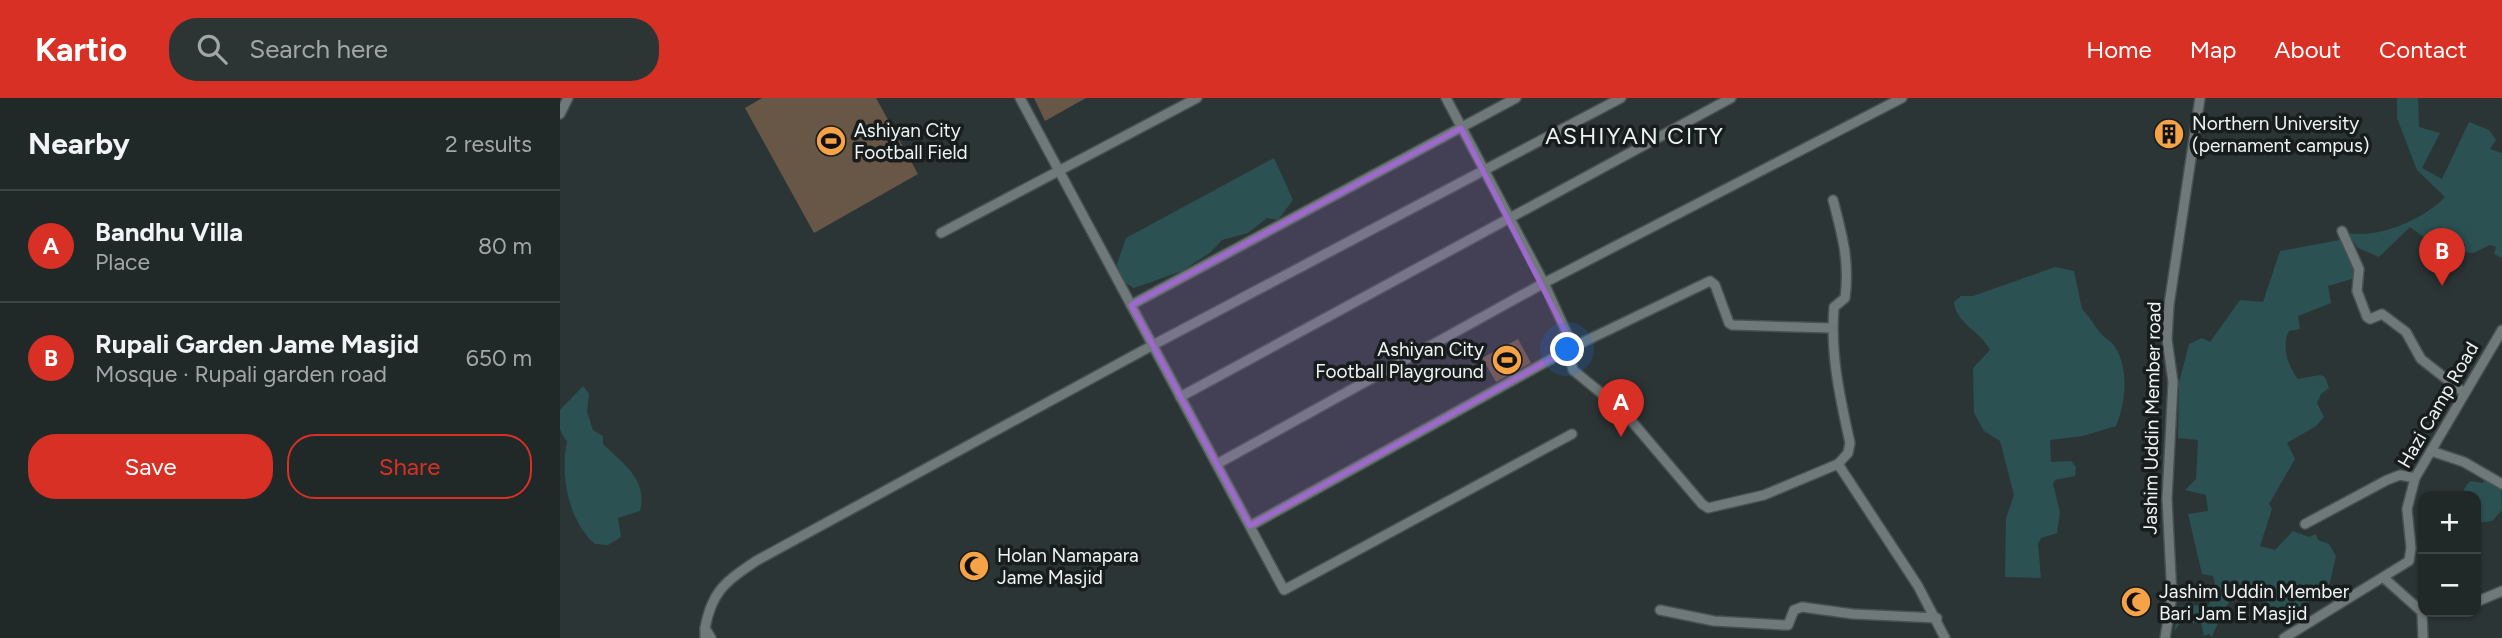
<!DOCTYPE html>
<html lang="en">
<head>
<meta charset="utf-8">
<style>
	:root { --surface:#212828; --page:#2d3434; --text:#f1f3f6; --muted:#a2a6a8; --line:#3e4445; --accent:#d93025 }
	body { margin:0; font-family:Figtree,sans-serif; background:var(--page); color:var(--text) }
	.controls { position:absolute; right:21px; bottom:21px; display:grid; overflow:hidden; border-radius:14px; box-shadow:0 2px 5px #0004 }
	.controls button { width:63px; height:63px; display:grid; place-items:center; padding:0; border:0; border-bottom:2px solid var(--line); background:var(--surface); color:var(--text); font:35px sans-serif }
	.you { position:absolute; left:1008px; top:252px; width:24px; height:24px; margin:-18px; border:5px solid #fff; border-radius:50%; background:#1a73e8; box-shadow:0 0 0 10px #1a73e833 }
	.badge { display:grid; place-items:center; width:46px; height:46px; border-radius:50%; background:var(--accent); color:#fff; font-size:23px; font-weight:700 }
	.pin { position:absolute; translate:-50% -58px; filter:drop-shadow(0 2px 4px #0008) }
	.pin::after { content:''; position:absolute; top:37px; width:24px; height:21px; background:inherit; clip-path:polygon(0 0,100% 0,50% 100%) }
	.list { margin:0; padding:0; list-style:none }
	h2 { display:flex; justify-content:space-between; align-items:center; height:91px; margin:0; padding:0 28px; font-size:30px }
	h2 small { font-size:23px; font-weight:400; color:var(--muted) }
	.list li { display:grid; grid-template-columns:46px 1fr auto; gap:21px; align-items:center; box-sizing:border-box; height:112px; padding:0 28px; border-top:2px solid var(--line) }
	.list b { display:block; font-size:26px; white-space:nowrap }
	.list p { margin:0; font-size:23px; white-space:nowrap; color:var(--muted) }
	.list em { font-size:23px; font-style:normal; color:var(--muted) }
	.actions { display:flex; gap:14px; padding:21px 28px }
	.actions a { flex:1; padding:16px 0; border:2px solid var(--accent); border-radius:28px; text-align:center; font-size:24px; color:var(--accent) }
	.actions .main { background:var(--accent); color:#fff }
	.icon { flex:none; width:38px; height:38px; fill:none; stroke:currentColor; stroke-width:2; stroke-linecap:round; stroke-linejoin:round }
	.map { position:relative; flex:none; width:1942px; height:540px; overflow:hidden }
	header { display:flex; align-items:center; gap:42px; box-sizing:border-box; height:98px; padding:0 35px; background:var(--accent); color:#fff }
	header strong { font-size:33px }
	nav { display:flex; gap:38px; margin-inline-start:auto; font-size:24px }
	.search { width:490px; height:63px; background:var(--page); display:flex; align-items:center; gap:18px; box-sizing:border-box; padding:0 24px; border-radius:28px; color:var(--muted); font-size:26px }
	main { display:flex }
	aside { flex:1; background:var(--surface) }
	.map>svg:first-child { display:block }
	.green { fill:#685746 }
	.water { fill:#2b5153 }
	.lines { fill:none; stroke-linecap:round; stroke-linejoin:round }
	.minor-casing { stroke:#485151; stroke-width:12 }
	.minor { stroke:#6f797a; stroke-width:9 }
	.marked { fill:#9e68cf; fill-opacity:0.2; stroke:#9e68cf; stroke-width:5; stroke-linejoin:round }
	.labels { text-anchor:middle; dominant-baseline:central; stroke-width:7; stroke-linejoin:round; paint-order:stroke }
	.poi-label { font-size:19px; fill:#eef4f4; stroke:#181c1c; text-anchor:start }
	.street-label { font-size:19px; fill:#eef4f4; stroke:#181c1c }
	.quarter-label { font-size:23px; letter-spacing:2px; fill:#eef4f4; stroke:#181c1c }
</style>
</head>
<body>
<header>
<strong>Kartio</strong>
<div class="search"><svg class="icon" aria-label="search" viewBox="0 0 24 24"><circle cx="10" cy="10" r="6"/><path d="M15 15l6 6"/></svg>Search here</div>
<nav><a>Home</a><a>Map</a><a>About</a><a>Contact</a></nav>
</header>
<main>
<aside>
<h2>Nearby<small>2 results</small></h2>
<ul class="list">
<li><span class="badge">A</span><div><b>Bandhu Villa</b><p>Place</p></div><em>80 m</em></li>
<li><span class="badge">B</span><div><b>Rupali Garden Jame Masjid</b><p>Mosque · Rupali garden road</p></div><em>650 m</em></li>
</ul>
<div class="actions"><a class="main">Save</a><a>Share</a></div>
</aside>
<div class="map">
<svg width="1942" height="540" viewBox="0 0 1942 540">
	<rect width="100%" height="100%" fill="#2c3536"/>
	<!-- green -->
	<g class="green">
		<path d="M202 0H316L358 76 254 135 185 10Z"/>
		<path d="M474 0H526L485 23Z"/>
		<path d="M958 241 971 265 936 284 922 260Z"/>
	</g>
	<!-- water -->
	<g class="water">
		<path d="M1837 0H1858L1859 29 1880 35 1862 70 1882 81 1909 24 1929 32 1936 42 1930 51 1942 55V160L1934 156 1936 149 1930 147 1913 155 1904 154 1905 146 1893 137 1878 143 1879 150 1850 129 1819 159 1798 150 1788 135C1819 141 1864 121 1885 99L1857 72 1837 20Z"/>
		<path d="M714 60 733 102 718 122 707 120 688 135 662 142 651 154 622 173 574 190 562 183 557 166 566 140Z"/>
		<path d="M1785 141 1795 180 1768 188 1771 205 1738 218 1740 231 1729 233C1721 249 1728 268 1738 281L1760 277 1765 279 1769 290 1761 296 1757 305 1764 319 1756 328 1727 345 1735 361 1709 406 1712 411 1700 448 1715 452 1733 433 1749 439 1756 436 1758 442 1769 446 1776 458 1768 493 1725 517 1679 490 1663 513 1652 539 1649 536 1644 538 1641 525H1632L1626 518 1614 533 1620 508 1649 507 1655 484 1653 478 1642 476 1628 416 1648 413 1646 397 1625 392 1636 381 1638 342 1618 340 1619 285 1629 246 1642 240 1650 244 1680 202 1703 204 1720 153Z"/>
		<path d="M1495 169 1514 173 1522 211C1532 222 1530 221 1538 232 1543 240 1553 243 1557 252 1569 275 1565 306 1556 328L1523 338 1490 342 1491 364 1511 363 1516 369 1515 378 1495 382 1493 386 1500 414 1497 435 1481 440 1478 446 1481 480 1445 479 1446 420 1454 397 1440 343 1424 333 1414 315 1413 270 1430 252C1421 233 1396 226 1394 204L1401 198H1413Z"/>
		<path d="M23 288 29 296 27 314 33 332 43 338V346C63 366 88 381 80 413L58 420 61 439 48 447 35 446C8 423 0 376 7 344L0 332V312Z"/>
		<path d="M1928 377 1941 386 1942 412 1932 423 1916 425V408L1920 404 1916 398 1906 397 1904 391 1910 383 1923 385Z"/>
	</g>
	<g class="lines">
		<!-- minor casing -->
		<g class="minor-casing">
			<g id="minor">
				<path d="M460 0 724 492 1012 336"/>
				<path d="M886 0 984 185 1013 249 1010 261 1013 272 1063 313 1142 406 1148 410 1204 397 1278 366"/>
				<path d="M0 16 8 0"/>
				<path d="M1273 102C1282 136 1290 164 1285 200L1274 209C1270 256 1280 300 1290 345L1288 355 1278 366 1358 488 1385 540"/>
				<path d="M1782 133 1799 171 1797 193 1807 219 1810 221 1822 216 1846 234 1861 261 1903 294"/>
				<path d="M381 135 637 0"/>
				<path d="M571 207 956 0"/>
				<path d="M620 299 1171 0"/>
				<path d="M1871 353 1904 364 1942 386"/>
				<path d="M657 366 984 185 1342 0"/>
				<path d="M1745 426 1827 382 1840 377 1855 380"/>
				<path d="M690 428 1013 249 1150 183 1155 187 1169 225 1172 227 1272 230"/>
				<path d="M1824 480 1862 514"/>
				<path d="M1916 504 1942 493"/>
				<path d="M1100 512 1154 523 1223 527H1228L1234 512 1242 509 1293 516 1377 520"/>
				<path d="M1862 514 1863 540"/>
				<path d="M145 530C152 493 165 484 196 463L593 247 1061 0"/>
				<path d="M145 540V530L151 540"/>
				<path d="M1605 540 1612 498 1607 401 1613 284 1607 241 1609 207 1640 0"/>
				<path d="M1724 540 1849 463 1851 450 1847 411 1855 380 1942 232"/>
			</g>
		</g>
		<!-- minor -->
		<use href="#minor" class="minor"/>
	</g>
	<!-- marked area -->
	<path class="marked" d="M901 30 1013 249 690 428 571 207Z"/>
	<!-- icons -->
	<defs>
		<g id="building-disc" transform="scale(1.575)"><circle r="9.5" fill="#f5a346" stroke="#181c1c"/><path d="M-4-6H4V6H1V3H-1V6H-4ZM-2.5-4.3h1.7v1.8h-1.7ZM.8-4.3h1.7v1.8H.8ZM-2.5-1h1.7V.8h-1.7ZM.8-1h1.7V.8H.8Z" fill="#111"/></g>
		<g id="stadium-disc" transform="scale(1.575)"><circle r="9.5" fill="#f5a346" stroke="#181c1c"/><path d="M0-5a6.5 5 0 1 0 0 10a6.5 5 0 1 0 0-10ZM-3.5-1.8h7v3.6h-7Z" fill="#111"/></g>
		<g id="mosque-disc" transform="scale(1.575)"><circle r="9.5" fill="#f5a346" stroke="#181c1c"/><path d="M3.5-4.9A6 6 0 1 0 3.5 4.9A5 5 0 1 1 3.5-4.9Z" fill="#111"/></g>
	</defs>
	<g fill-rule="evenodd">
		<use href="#building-disc" x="1609" y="36"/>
		<use href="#stadium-disc" x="271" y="43"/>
		<use href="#stadium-disc" x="947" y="262"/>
		<use href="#mosque-disc" x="414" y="468"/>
		<use href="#mosque-disc" x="1576" y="504"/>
	</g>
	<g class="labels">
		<!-- poi labels -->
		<g class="poi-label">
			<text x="1632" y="25">Northern University<tspan x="1632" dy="22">(pernament campus)</tspan></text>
			<text x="294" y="32">Ashiyan City<tspan x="294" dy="22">Football Field</tspan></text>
			<text x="924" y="251" text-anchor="end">Ashiyan City<tspan x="924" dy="22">Football Playground</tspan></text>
			<text x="437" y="457">Holan Namapara<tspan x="437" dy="22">Jame Masjid</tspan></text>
			<text x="1599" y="493">Jashim Uddin Member<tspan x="1599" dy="22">Bari Jam E Masjid</tspan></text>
		</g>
		<!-- street labels -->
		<g class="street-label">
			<text transform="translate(1878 307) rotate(-60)">Hazi Camp Road</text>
			<text transform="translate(1592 320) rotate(-89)">Jashim Uddin Member road</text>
		</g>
		<!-- quarter labels -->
		<g class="quarter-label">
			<text x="1075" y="38">ASHIYAN CITY</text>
		</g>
	</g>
</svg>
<div class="controls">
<button>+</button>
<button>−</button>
</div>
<div class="you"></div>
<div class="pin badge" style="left:1061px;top:339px">A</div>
<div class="pin badge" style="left:1882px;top:188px">B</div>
</div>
</main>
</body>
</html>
